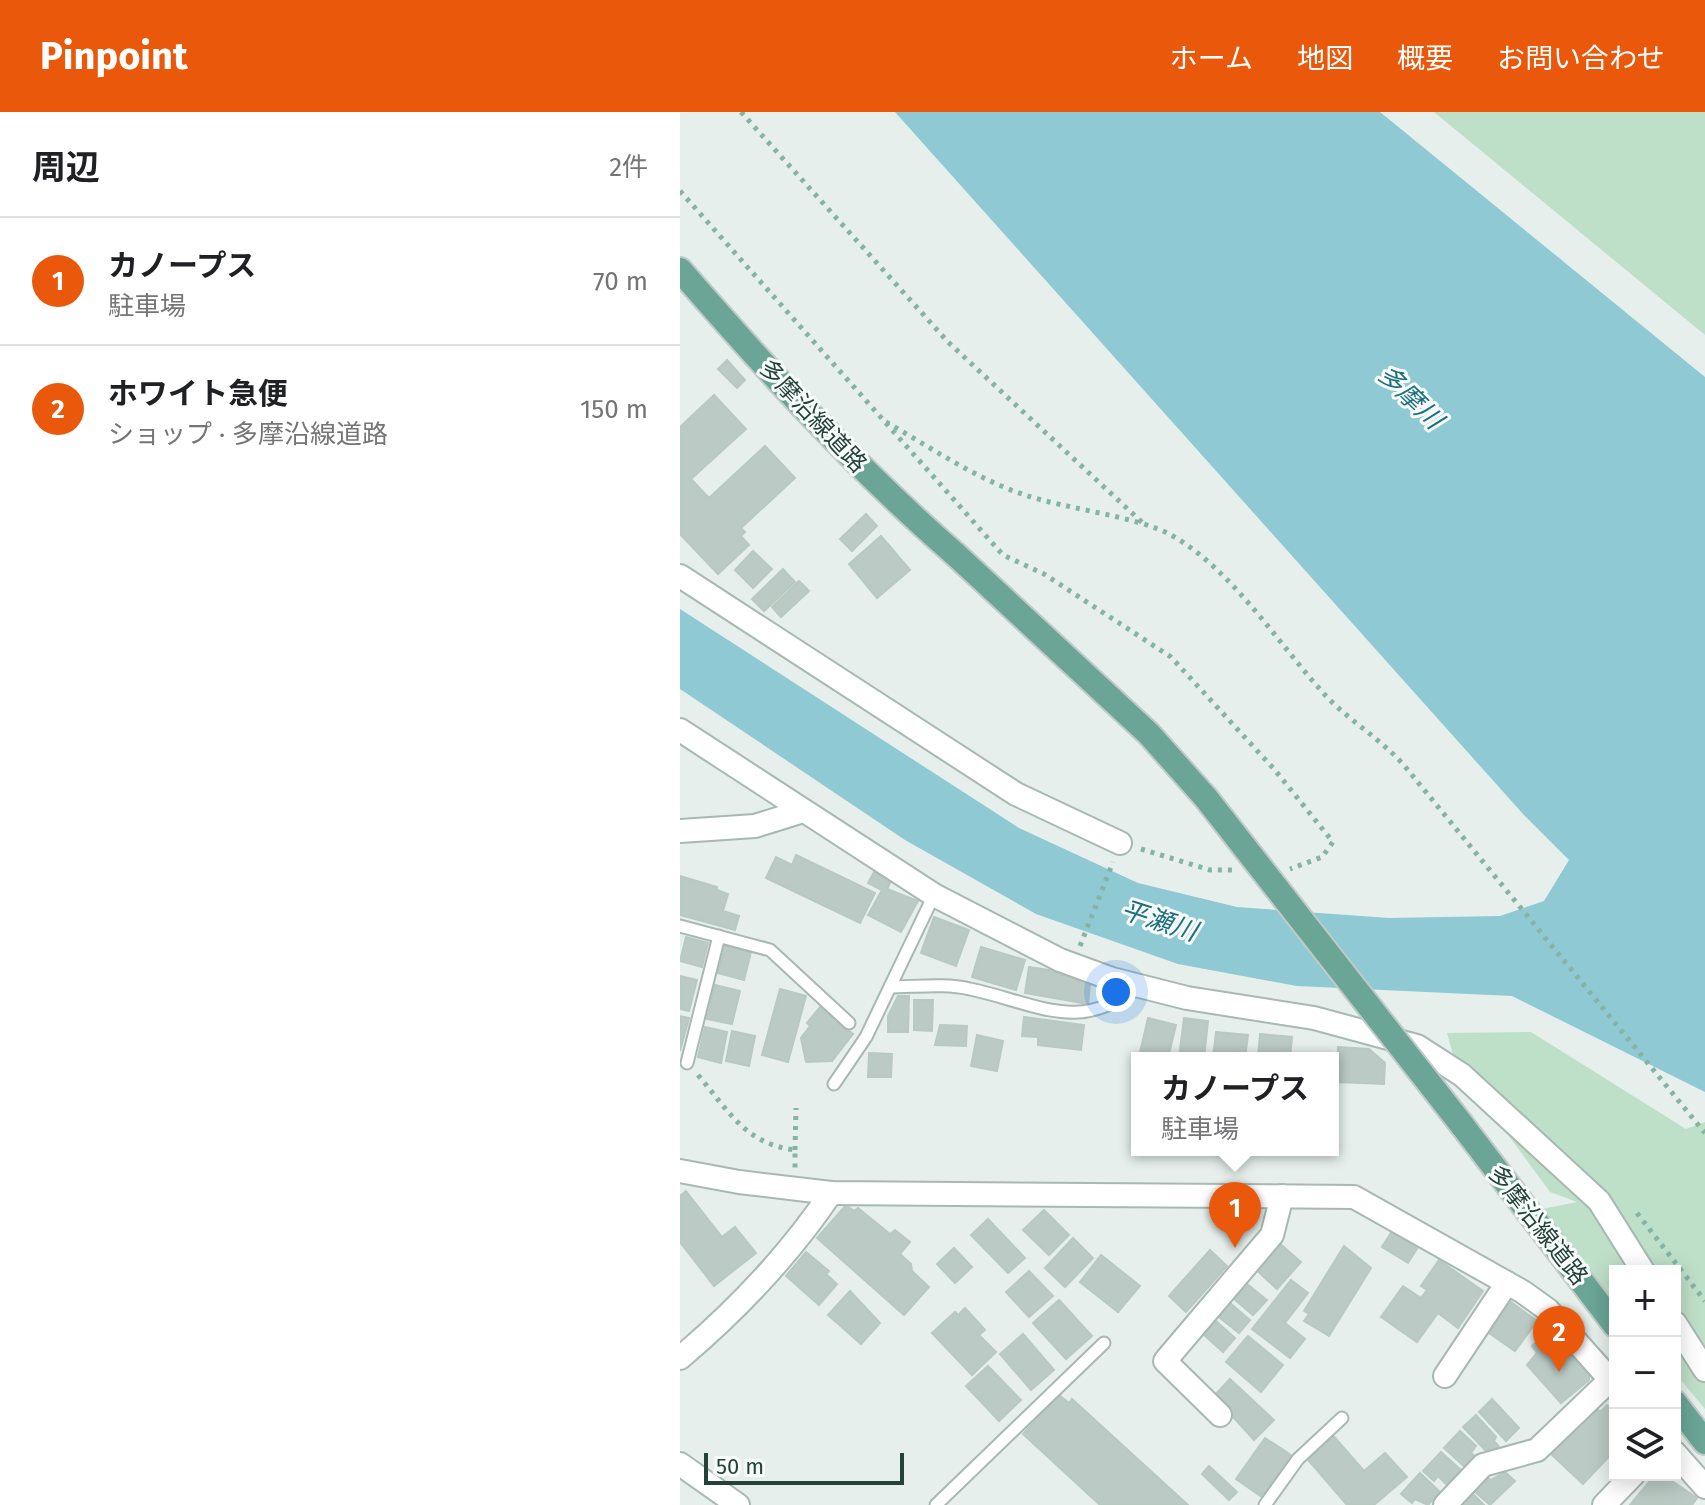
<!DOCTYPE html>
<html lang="ja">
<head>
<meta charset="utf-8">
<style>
	:root { --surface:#fff; --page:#f2f2f2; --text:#202124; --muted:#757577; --line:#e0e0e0; --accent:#ea580c }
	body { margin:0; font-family:"Fira Sans","Noto Sans JP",sans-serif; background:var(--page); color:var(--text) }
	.controls { position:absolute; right:24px; bottom:24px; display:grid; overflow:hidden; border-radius:0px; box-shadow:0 4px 20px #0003 }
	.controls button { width:72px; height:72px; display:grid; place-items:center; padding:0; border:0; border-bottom:2px solid var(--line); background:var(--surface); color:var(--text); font:40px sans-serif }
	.scale { position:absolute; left:24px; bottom:20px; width:200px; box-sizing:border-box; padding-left:8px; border:4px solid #24423a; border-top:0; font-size:22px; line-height:28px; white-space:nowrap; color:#24423a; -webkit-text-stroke:6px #f7fbf9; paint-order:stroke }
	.you { position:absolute; left:436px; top:880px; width:28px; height:28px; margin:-20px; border:6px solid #fff; border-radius:50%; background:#1a73e8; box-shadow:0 0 0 12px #1a73e833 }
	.badge { display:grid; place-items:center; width:52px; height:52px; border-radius:50%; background:var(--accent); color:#fff; font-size:26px; font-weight:700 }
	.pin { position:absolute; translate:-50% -66px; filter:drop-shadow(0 2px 4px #0008) }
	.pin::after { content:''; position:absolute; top:42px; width:28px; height:24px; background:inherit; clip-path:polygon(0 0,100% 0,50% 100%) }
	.popup { position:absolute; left:451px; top:940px; width:208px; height:104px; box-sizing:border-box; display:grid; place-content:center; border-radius:0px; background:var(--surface); filter:drop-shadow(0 2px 6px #0005); font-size:26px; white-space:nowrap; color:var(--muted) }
	.popup b { font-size:30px; color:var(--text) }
	.popup::after { content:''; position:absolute; left:50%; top:100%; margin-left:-16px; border:16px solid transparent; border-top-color:var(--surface) }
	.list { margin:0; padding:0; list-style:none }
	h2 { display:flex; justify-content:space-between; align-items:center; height:104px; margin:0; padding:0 32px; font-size:34px }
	h2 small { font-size:26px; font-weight:400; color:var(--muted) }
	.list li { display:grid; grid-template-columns:52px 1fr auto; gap:24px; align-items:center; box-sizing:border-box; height:128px; padding:0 32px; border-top:2px solid var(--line) }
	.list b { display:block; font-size:30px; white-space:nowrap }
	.list p { margin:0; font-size:26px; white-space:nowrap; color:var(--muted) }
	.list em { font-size:26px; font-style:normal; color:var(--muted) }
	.icon { flex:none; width:44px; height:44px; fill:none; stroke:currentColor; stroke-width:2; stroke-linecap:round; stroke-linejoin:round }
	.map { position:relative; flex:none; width:1025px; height:1393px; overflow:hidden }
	header { display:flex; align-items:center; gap:48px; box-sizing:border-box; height:112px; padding:0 40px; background:var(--accent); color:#fff }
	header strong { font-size:38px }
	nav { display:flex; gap:44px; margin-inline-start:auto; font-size:28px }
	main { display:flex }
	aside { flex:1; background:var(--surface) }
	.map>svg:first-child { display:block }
	.grass { fill:#bfe0c8 }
	.water { fill:#8ec9d4 }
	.building { fill:#bbcac4; stroke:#b8c9c2; stroke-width:2 }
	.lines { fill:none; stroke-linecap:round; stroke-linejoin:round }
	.service-casing { stroke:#a8b8b2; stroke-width:15 }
	.minor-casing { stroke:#a8b8b2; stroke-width:26 }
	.primary-casing { stroke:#c2cac8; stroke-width:28 }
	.path { stroke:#86b3a5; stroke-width:5; stroke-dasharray:4 6; stroke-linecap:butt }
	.service { stroke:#fff; stroke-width:11 }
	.minor { stroke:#fff; stroke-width:22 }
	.primary { stroke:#6aa596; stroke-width:24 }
	.primary-bridge-casing { stroke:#c2cac8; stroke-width:28; stroke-linecap:butt }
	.primary-bridge { stroke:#6aa596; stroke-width:24 }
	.labels { text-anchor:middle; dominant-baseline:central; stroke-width:6; stroke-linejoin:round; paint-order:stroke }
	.street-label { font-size:24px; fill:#24423a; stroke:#f7fbf9 }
	.water-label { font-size:26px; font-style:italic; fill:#1c6f80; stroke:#f7fbf9 }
</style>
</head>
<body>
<header>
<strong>Pinpoint</strong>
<nav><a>ホーム</a><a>地図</a><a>概要</a><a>お問い合わせ</a></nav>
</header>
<main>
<aside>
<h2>周辺<small>2件</small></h2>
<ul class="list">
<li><span class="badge">1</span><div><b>カノープス</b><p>駐車場</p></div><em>70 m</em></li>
<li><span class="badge">2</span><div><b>ホワイト急便</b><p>ショップ · 多摩沿線道路</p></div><em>150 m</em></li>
</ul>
</aside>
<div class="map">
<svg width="1025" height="1393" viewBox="0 0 1025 1393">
	<rect width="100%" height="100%" fill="#e6efeb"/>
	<!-- grass -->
	<g class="grass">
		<path d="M754 0H1025V223Z"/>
		<path d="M851 920 1006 1017 1025 1010V1297L995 1261V1159H935V1191L857 1098 897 1090 870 1080 775 950 767 921Z"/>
	</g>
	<!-- water -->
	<path class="water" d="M215 0H700L1025 265V980L832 884 617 874 498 852 356 802 225 728 0 577V497L339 716 458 771 557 795 709 806 820 804 864 789 889 748 843 702Z"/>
	<!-- building -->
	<g class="building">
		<path d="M47 248 65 268 57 276 38 257Z"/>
		<path d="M34 283 66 317 11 367 29 386 85 334 115 366 61 416 65 420 61 424 69 433 38 462 0 422V315Z"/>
		<path d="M186 402 197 414 172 439 160 427Z"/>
		<path d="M201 424 230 458 197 486 169 452Z"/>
		<path d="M73 439 92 457 73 476 55 458Z"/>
		<path d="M103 457 115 470 84 499 72 487Z"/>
		<path d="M119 469 129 479 101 505 92 495Z"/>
		<path d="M116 743 195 781 180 811 86 766 96 745 112 753Z"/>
		<path d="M194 760 211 769 207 777 238 789 221 820 188 803 202 778 188 771Z"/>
		<path d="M0 764 37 775V778L48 782 43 799 59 804 55 818 0 803Z"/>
		<path d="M254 805 289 818 276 854 241 841Z"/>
		<path d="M6 825 28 831 22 855 0 849Z"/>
		<path d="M45 834 71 840 64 868 38 861Z"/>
		<path d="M301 835 345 848 336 878 292 865Z"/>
		<path d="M349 855 383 860 410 871 408 892 345 881Z"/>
		<path d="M0 864 17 868 9 899 0 897Z"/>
		<path d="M35 873 60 879 52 912 27 907Z"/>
		<path d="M100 877 126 884 108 950 82 943Z"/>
		<path d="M218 884H229L228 920H208V904Z"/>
		<path d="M234 888H253L252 919 234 918Z"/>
		<path d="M140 895 173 922 152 949 126 950 121 926 130 914 127 911Z"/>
		<path d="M0 904 9 906 0 939Z"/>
		<path d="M344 905 404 913 401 938 358 933V925L342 924Z"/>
		<path d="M468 906 496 913 488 946 459 945Z"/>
		<path d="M504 906 528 909 524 946H499Z"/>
		<path d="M260 913 287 914 286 934 255 933Z"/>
		<path d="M25 915 47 920 41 951 18 945Z"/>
		<path d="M52 919 75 924 69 954 46 949Z"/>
		<path d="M536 920 568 923 565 946H533Z"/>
		<path d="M580 922 612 925 610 946H578Z"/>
		<path d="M297 923 323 929 317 959 291 954Z"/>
		<path d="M658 935 689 937 705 951 704 972 657 970Z"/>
		<path d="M189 941 212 942 211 965H188Z"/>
		<path d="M6 1079 42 1125 55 1115 76 1141 34 1174 0 1130V1084Z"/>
		<path d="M166 1093 174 1099 178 1096 210 1122 215 1118 230 1130 220 1142 231 1152 232 1159 249 1175 224 1203 137 1126Z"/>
		<path d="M364 1098 389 1123 369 1143 343 1118Z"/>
		<path d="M308 1107 345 1146 328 1161 291 1123Z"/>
		<path d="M712 1119 738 1135 728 1151 702 1135Z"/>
		<path d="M393 1126 413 1146 385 1175 365 1156Z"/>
		<path d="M597 1129 621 1150 597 1177 573 1155Z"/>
		<path d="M664 1134 691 1156 649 1224 624 1209 629 1202 624 1199Z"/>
		<path d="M274 1136 292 1155 275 1171 257 1152Z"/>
		<path d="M530 1138 547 1154 506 1200 489 1184Z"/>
		<path d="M126 1140 149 1159 146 1162 157 1172 139 1193 106 1164Z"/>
		<path d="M421 1143 460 1174 438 1200 400 1170Z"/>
		<path d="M759 1148 803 1179 778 1216 758 1201 737 1230 701 1205 723 1174 741 1186 747 1178 741 1174Z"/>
		<path d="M349 1159 373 1184 349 1205 326 1180Z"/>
		<path d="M611 1168 628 1181 605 1211 625 1227 610 1246 572 1217Z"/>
		<path d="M567 1172 587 1188 573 1203 554 1187Z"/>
		<path d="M170 1179 200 1211 181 1232 148 1203Z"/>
		<path d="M379 1188 412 1224 386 1247 353 1211Z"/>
		<path d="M831 1190 857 1209 835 1239 809 1221Z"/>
		<path d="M550 1191 570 1208 559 1221 539 1205Z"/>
		<path d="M285 1196 305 1218 299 1223 316 1240 292 1263 252 1221 275 1200 278 1203Z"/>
		<path d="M536 1209 555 1226 543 1240 524 1223Z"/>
		<path d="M867 1221 874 1222 909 1262V1268L881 1291 847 1253 857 1241 852 1234Z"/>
		<path d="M343 1222 374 1258 351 1278 320 1242Z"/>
		<path d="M568 1224 603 1253 581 1280 546 1250Z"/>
		<path d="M308 1254 341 1288 319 1309 286 1274Z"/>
		<path d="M550 1267 594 1308 574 1328 534 1284Z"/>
		<path d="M379 1283 389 1291 392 1287 508 1393H420L343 1322Z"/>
		<path d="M812 1287 839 1316 826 1329 799 1300Z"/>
		<path d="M927 1293 935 1300V1338L903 1372 871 1342 916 1295 920 1300Z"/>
		<path d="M796 1303 816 1325 814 1329 820 1336 811 1344 783 1315Z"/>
		<path d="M780 1319 796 1334 791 1341 796 1345 786 1356 764 1336Z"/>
		<path d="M650 1320 684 1359 705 1341 727 1365 694 1393H667L624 1343Z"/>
		<path d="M585 1326 611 1343 582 1385 556 1367Z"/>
		<path d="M761 1340 782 1359 768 1374 758 1364 754 1369 743 1359Z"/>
		<path d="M529 1354 557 1380 549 1388 522 1362Z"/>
		<path d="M825 1360 835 1369 810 1393 794 1379 807 1365 811 1368Z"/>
		<path d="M740 1361 760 1380 748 1393 735 1387 732 1391 721 1382Z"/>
		<path d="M968 1363H983L1017 1386 1012 1393H950L970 1369 965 1366Z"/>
		<path d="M793 1382 804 1393H782Z"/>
	</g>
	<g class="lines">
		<!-- service casing -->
		<g class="service-casing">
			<g id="service">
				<path d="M0 814 90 838 169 911"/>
				<path d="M210 875C235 875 265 871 290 877 353 890 402 924 458 873"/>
				<path d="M7 951 39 824"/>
				<path d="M154 972 186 925 254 783"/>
				<path d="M256 1393 424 1231"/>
				<path d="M585 1393 618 1347 662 1306"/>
			</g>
		</g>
		<!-- minor casing -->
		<g class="minor-casing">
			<g id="minor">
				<path d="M0 464 336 682 440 731"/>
				<path d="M0 618 254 783 380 848 432 867 507 886 634 906 737 934 782 963 919 1089 963 1159"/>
				<path d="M0 719 75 714 123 699"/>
				<path d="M0 1059 59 1070 151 1081 674 1085 843 1180 868 1198 935 1273"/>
				<path d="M995 1211 1025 1258"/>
				<path d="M0 1246C58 1197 109 1143 151 1081"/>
				<path d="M765 1264 827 1171"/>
				<path d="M540 1303 485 1249 592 1123 602 1084"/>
				<path d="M995 1341 1025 1375"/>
				<path d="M0 1352 58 1393"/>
				<path d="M765 1393 803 1353 857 1338 930 1268"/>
				<path d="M924 1393 953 1363"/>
			</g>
		</g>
		<!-- primary casing -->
		<g class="primary-casing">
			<g id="primary">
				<path d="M0 158C87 258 175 355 275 442"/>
				<path d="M782 1013 935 1213"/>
				<path d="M995 1291 1025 1330"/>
			</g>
		</g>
		<!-- path -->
		<g class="path">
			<path d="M61 0 268 230 466 414"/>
			<path d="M0 79 323 443 364 462 491 545 594 657 653 730 642 745 610 757"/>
			<path d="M206 310C250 335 296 367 345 383 386 397 456 404 491 423 552 457 599 533 646 584 670 609 699 626 723 652L1025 1021"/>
			<path d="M461 737 530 758H552"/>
			<path d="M400 834 433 750"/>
			<path d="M18 963C48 998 65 1032 115 1038V1056"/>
			<path d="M115 1038 116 996"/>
			<path d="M957 1101 1025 1189"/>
		</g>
		<!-- service -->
		<use href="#service" class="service"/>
		<!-- minor -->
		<use href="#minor" class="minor"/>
		<!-- primary -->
		<use href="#primary" class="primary"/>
		<!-- primary-bridge casing -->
		<g class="primary-bridge-casing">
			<path id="primary-bridge" d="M275 442 469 622 526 686 782 1013"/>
		</g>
		<!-- primary-bridge -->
		<use href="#primary-bridge" class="primary-bridge"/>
	</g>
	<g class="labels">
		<!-- street labels -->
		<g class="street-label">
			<text transform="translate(133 304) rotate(47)">多摩沿線道路</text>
			<text transform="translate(858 1113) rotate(52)">多摩沿線道路</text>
		</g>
		<!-- water labels -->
		<g class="water-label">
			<text transform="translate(730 285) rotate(44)">多摩川</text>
			<text transform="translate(479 809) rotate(18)">平瀬川</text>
		</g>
	</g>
</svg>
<div class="controls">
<button>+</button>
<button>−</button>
<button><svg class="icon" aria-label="layers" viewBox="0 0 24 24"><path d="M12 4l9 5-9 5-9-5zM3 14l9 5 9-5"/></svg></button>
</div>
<div class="scale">50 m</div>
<div class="you"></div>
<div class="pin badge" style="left:555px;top:1136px">1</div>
<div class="popup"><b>カノープス</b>駐車場</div>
<div class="pin badge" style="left:879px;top:1260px">2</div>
</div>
</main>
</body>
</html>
